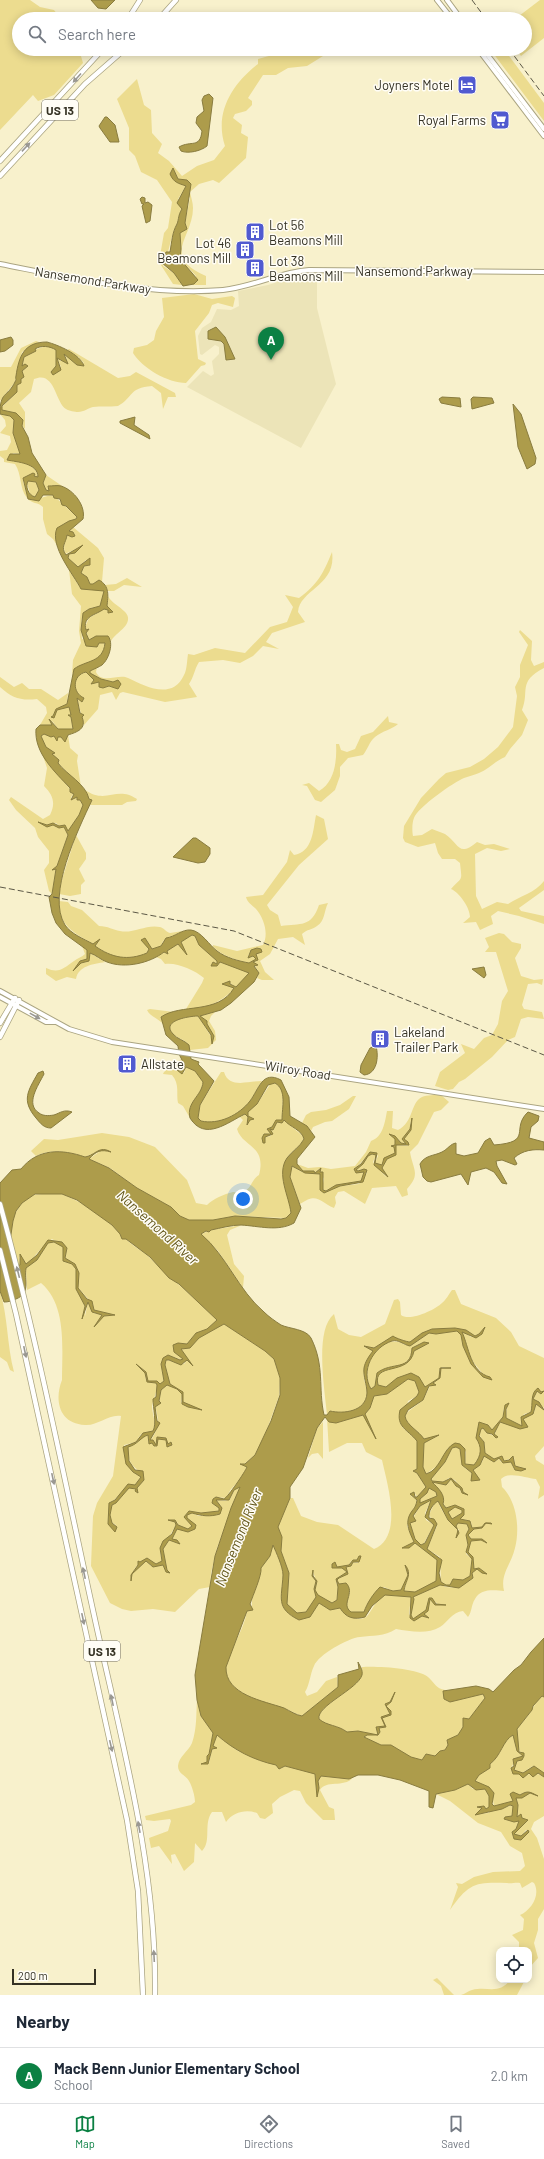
<!DOCTYPE html>
<html lang="en">
<head>
<meta charset="utf-8">
<style>
	:root { --surface:#fff; --page:#f6f6f7; --text:#1f2937; --muted:#747a83; --line:#e0e1e3; --accent:#0b8043 }
	body { margin:0; font-family:Barlow,sans-serif; background:var(--page); color:var(--text) }
	.controls { position:absolute; right:12px; bottom:12px; display:grid; overflow:hidden; border-radius:8px; box-shadow:0 2px 10px #0003 }
	.controls button { width:36px; height:36px; display:grid; place-items:center; padding:0; border:0; border-bottom:1px solid var(--line); background:var(--surface); color:var(--text); font:20px sans-serif }
	.scale { position:absolute; left:12px; bottom:10px; width:84px; box-sizing:border-box; padding-left:4px; border:2px solid #353224; border-top:0; font-size:11px; line-height:14px; white-space:nowrap; color:#353224; -webkit-text-stroke:3px #fffdf6; paint-order:stroke }
	.you { position:absolute; left:243px; top:1199px; width:14px; height:14px; margin:-10px; border:3px solid #fff; border-radius:50%; background:#1a73e8; box-shadow:0 0 0 6px #1a73e833 }
	.badge { display:grid; place-items:center; width:26px; height:26px; border-radius:50%; background:var(--accent); color:#fff; font-size:13px; font-weight:700 }
	.pin { position:absolute; translate:-50% -33px; filter:drop-shadow(0 1px 2px #0008) }
	.pin::after { content:''; position:absolute; top:21px; width:14px; height:12px; background:inherit; clip-path:polygon(0 0,100% 0,50% 100%) }
	.list { margin:0; padding:0; list-style:none }
	h2 { display:flex; justify-content:space-between; align-items:center; height:52px; margin:0; padding:0 16px; font-size:17px }
	h2 small { font-size:13px; font-weight:400; color:var(--muted) }
	.list li { display:grid; grid-template-columns:26px 1fr auto; gap:12px; align-items:center; box-sizing:border-box; height:56px; padding:0 16px; border-top:1px solid var(--line) }
	.list b { display:block; font-size:15px; white-space:nowrap }
	.list p { margin:0; font-size:13px; white-space:nowrap; color:var(--muted) }
	.list em { font-size:13px; font-style:normal; color:var(--muted) }
	.icon { flex:none; width:22px; height:22px; fill:none; stroke:currentColor; stroke-width:2; stroke-linecap:round; stroke-linejoin:round }
	.map { position:relative; flex:none; width:544px; height:1995px; overflow:hidden }
	.search { position:absolute; background:var(--surface); box-shadow:0 2px 10px #0003; left:12px; right:12px; top:12px; height:44px; display:flex; align-items:center; gap:10px; box-sizing:border-box; padding:0 14px; border-radius:22px; color:var(--muted); font-size:15px }
	.sheet { height:108px; background:var(--surface) }
	nav { display:flex; justify-content:space-around; align-items:center; box-sizing:border-box; height:56px; border-top:1px solid var(--line); background:var(--surface); font-size:11px; color:var(--muted) }
	nav a { display:grid; justify-items:center; gap:2px }
	nav .on { color:var(--accent) }
	.map>svg:first-child { display:block }
	.built { fill:#ece4b8 }
	.green { fill:#ecdc8f }
	.water { fill:#ad9c4b; stroke:#897c3f; fill-rule:evenodd }
	.lines { fill:none; stroke-linecap:round; stroke-linejoin:round }
	.major-casing { stroke:#aba582; stroke-width:6 }
	.highway-casing { stroke:#aba582; stroke-width:6 }
	.major { stroke:#fff; stroke-width:4 }
	.highway { stroke:#fff; stroke-width:4.5 }
	.rail { stroke:#5c5846; stroke-width:1; stroke-dasharray:6 3; stroke-linecap:butt }
	.oneway { fill:#9a9892 }
	.labels { text-anchor:middle; dominant-baseline:central; stroke-width:3; stroke-linejoin:round; paint-order:stroke }
	.shield { fill:#fffdf6; stroke:#726f63; stroke-width:1 }
	.shield-label { font-size:12px; font-weight:bold; fill:#353224 }
	.poi-label { font-size:13px; fill:#353224; stroke:#fffdf6; text-anchor:start }
	.street-label { font-size:13px; fill:#353224; stroke:#fffdf6 }
	.water-label { font-size:14px; font-style:italic; fill:#64581b; stroke:#fffdf6 }
</style>
</head>
<body>
<div class="map">
<svg width="544" height="1995" viewBox="0 0 544 1995">
	<rect width="100%" height="100%" fill="#f8f1cc"/>
	<!-- built -->
	<path class="built" d="M303 274 317 275V308L336 384 301 448 187 387 203 371 211 376 214 374 212 361 219 354V347L215 345 202 355 200 354 198 336 202 328 211 322 217 309 231 310 239 306 238 291 268 285Z"/>
	<!-- green -->
	<g class="green">
		<path d="M0 0H30L40 7 54 10 61 19H19V49H79L83 63 54 95 38 101 33 95 0 130Z"/>
		<path d="M540 0H544V38L521 56 516 49H525V19H515Z"/>
		<path d="M294 49H324L323 56 307 66 288 68 276 75H263L248 98 252 101V105L246 111 235 114 233 118 242 125 241 133 248 137 246 158 219 183 213 180 199 184 190 192C191 197 193 203 193 208 193 238 160 256 206 276V285H191L194 284 196 276 180 259 181 249 180 233 185 223 190 198 188 195 191 184 187 180 178 179 173 168 177 182 186 186 178 199 182 209C178 215 179 218 177 224 170 237 170 251 163 266L174 273 182 285 173 284 159 262 164 233 168 228 172 202 157 180 141 172 135 156 129 150V128L117 99 137 79 144 105 151 110 152 133 162 144 158 153 169 161 182 176 197 166 214 160 225 146C214 113 232 84 258 64V59Z"/>
		<path d="M490 49H504L544 103V121Z"/>
		<path d="M194 294 212 299 232 296 235 298 233 307 218 303 212 305 209 313 195 331 198 359 206 363 205 365 201 366 186 383C168 383 142 368 133 353L134 348 147 345 154 340 156 331 164 317 162 298Z"/>
		<path d="M36 341 39 342 22 352 15 382 0 401V367H11L21 348Z"/>
		<path d="M43 347H50L56 350V366L61 367 57 358H60V361L67 360 65 354 77 365 84 363 78 357 66 351 69 349 118 378 130 376 136 372 175 393 176 397H168L163 409 161 393 152 386C128 388 134 397 118 406 109 407 101 406 93 407 88 408 84 412 78 412 75 412 69 411 66 409 55 402 55 370 34 379L31 392 19 403 25 412V429L10 411H3L1 408 17 392V385L21 382 22 371 27 367 22 366 24 357 36 351 34 350Z"/>
		<path d="M0 414 10 416 14 420 13 433 21 454 13 453 9 460C19 459 38 466 38 477L34 476 23 481 28 499C37 501 44 496 53 495L77 517 76 519 63 524 55 535 58 547 53 539 47 534 43 519V507C38 502 32 504 27 498 19 488 22 474 15 464L4 462V459L0 456V451L7 450 11 442 10 436 0 433 6 426 5 420Z"/>
		<path d="M46 475 65 488 48 486 49 491 46 490 43 483Z"/>
		<path d="M28 481 36 482 39 490 35 497 31 496 27 484Z"/>
		<path d="M73 527 98 548 104 558 102 582 99 580 93 584H90L87 577 81 573 84 566H89V561L86 560 78 567 68 558 69 554 83 546 65 554C62 544 67 533 73 527Z"/>
		<path d="M332 552C337 586 300 589 298 612L305 622 272 633 266 642 279 649 263 646 253 656 240 663 223 660 199 662C194 670 194 677 189 684L197 697 165 702 123 692 120 693 116 700 112 692 100 695 98 709 84 725 77 698 81 700 83 697H79C72 687 74 675 86 672L94 680 92 683 99 682 104 688 109 686 118 689 113 682 101 679 90 673V671L97 667 96 672C102 685 119 673 128 678 145 686 172 701 184 675 187 670 187 660 188 654L194 655 215 648 245 653 270 627 287 622 293 607 285 595 299 598C318 584 323 574 332 552Z"/>
		<path d="M69 570 79 586 95 590 102 589 105 592 100 606C96 608 94 607 91 608 78 612 82 629 82 639L99 643 104 642 105 648C102 653 97 660 92 662 83 667 76 664 72 675L73 660 81 643 79 631 81 606 72 594Z"/>
		<path d="M127 578 142 587 124 585 114 591H108L105 585 116 584Z"/>
		<path d="M108 596C113 607 135 611 126 625 122 631 115 634 111 641L110 638 94 637 89 640 85 627 89 618 104 609 108 610V613L113 612 107 606Z"/>
		<path d="M520 630 532 641 531 660 534 666 544 662V668C517 682 530 691 522 710L528 720 522 735 510 749 505 757C495 761 489 769 479 773 475 775 469 776 464 778 454 782 418 807 414 818 412 823 412 831 413 836L422 835 432 829C436 831 441 832 445 834 459 843 458 858 477 842L485 845 494 844 510 849 501 851 487 848 475 854 476 896 482 909 497 902 508 904C520 896 535 893 544 881V890L519 908 521 911 544 916V924L519 916 498 911 491 916 493 924 480 930 476 922 463 923 470 917C470 908 460 893 451 889 463 876 462 882 460 863L455 859H442L438 853 435 843 418 847 405 842 403 838 404 826 421 798 439 779 446 773 470 767 484 759 498 747 513 727 517 696 515 687 520 677V665L528 645 519 632Z"/>
		<path d="M0 677 14 687 22 683 29 689H41L58 700 68 693 67 704 56 709 52 717 57 710 69 707 71 715 69 716 71 717 73 729H58L53 722 49 720 52 725H40L47 713 46 707 37 699C21 701 12 698 0 687Z"/>
		<path d="M388 716 389 722 398 724C393 729 382 731 375 737 369 742 368 749 363 755L348 758 340 767V776L335 790 321 802 315 800 307 786 302 785 309 783 319 791C335 782 337 760 336 744H339L341 750 347 752 355 749 361 736 373 732Z"/>
		<path d="M44 734 61 737 64 741 68 735 70 748 78 755 77 761 81 787C71 776 43 750 41 736Z"/>
		<path d="M43 756 74 794 71 797 72 800 77 797 83 805 79 815 68 831 63 825 59 826 56 823 47 825 39 823 47 826 53 825 57 827H64L68 835 57 866 53 870 56 869 52 894 49 891 44 870 49 863V851L38 837 35 828 16 810 9 800 11 797 43 819 50 815C56 803 53 795 44 786L47 768Z"/>
		<path d="M85 790C107 805 116 785 137 799L136 801 127 802 122 805H90L92 800 89 799Z"/>
		<path d="M316 815 324 819 328 839 299 865 267 905 270 910 278 915 281 926C301 923 311 928 319 905L328 903C324 911 325 921 317 926 312 930 307 929 302 934L305 945 293 937 278 939 270 954 260 961 265 972 274 980H262L257 978 259 973 253 962 257 961 255 954 261 949 257 948 251 950 248 956 249 958 253 956 256 959 249 963C236 960 223 956 213 947V945L237 951 263 945C269 934 264 918 256 909 252 905 247 902 246 897L263 895 287 862 290 850 294 855C313 852 313 830 316 815Z"/>
		<path d="M76 835 86 853V859L79 869 85 881 81 885V894L70 896 59 894V889Z"/>
		<path d="M59 901 68 902 71 906 82 910 99 926C108 926 113 930 120 931 133 934 146 924 160 927 164 928 166 932 170 933L183 931 163 941 161 946 152 949 145 940 144 942 149 949 148 952C132 964 110 957 95 946L99 941 93 944C75 934 57 924 59 901Z"/>
		<path d="M499 933 504 934 512 942 521 944V948L515 958 521 976 534 980 543 979 542 985 537 983 528 984 522 1005 524 1009 542 1012 544 1019 528 1017 521 1019 515 1037 508 1040 492 1057 465 1079 459 1082 453 1089 448 1090 435 1086 440 1072 465 1053 461 1044 474 1049 484 1038 492 1035 498 1024 502 1001 508 991 496 952H485L489 947 485 938Z"/>
		<path d="M192 935 195 936 199 945 217 961V964L213 962 212 966H217L220 962 240 968 250 974 236 988 229 982 222 984 233 986V990C220 1003 204 1009 186 1009L202 983 204 978C195 970 176 962 165 964L161 959 156 957 164 952 167 954V951L178 944 186 954 181 942Z"/>
		<path d="M82 946 87 950V959L80 961 74 970 81 963 86 962 90 953 105 962C93 964 78 966 76 979L67 977 56 981 46 974V968C59 974 64 968 74 961 78 958 82 957 85 954Z"/>
		<path d="M150 1009 174 1012 161 1017 164 1025C160 1019 150 1017 147 1010Z"/>
		<path d="M215 1012 211 1016 209 1021 215 1031 216 1040 208 1048 190 1050C189 1039 178 1040 172 1033 161 1019 191 1016 198 1016L212 1038 211 1043 214 1036 200 1016Z"/>
		<path d="M181 1059 185 1066H182L179 1071 184 1073 186 1067 195 1071 203 1082C202 1096 186 1102 190 1118L183 1106 178 1103C176 1094 180 1084 172 1075L163 1074 164 1072Z"/>
		<path d="M221 1072H224C229 1089 248 1081 262 1081 257 1087 255 1094 251 1100 239 1115 219 1125 201 1121L198 1118 200 1105Z"/>
		<path d="M271 1083 277 1084 283 1093 282 1120 275 1122 272 1127 267 1129 271 1134 264 1135 265 1142V1137L271 1136 270 1129 277 1122 284 1120 304 1137C303 1146 291 1150 287 1158 278 1177 289 1194 291 1213L286 1218 235 1216 213 1220H189L180 1216 171 1207 137 1188 110 1168 89 1159 103 1149 85 1157C71 1152 50 1148 36 1156L31 1151 44 1139 58 1140 102 1133 129 1137 155 1147 187 1180 196 1203 207 1205C213 1199 224 1194 233 1192 237 1192 241 1193 245 1191 252 1187 252 1179 259 1175 267 1145 242 1147 237 1129L243 1120 240 1117 246 1114 248 1117 247 1123 249 1119H253L248 1116V1112L257 1104Z"/>
		<path d="M441 1095 449 1102 441 1110 434 1112 418 1144 410 1152C413 1170 421 1174 407 1189L408 1195 402 1197 396 1186 372 1188 365 1204 344 1191 338 1192 335 1197 336 1203 334 1208C319 1201 317 1192 300 1204L290 1177 292 1166 302 1172 320 1174 322 1178 320 1187 324 1193 340 1186 359 1184 367 1173 362 1169 358 1171 356 1170 363 1164 368 1156 372 1154 376 1155 373 1162 386 1177 382 1168 387 1159C396 1155 395 1154 396 1145L408 1146 404 1139 411 1130V1120L410 1129 402 1139 406 1144 401 1143 398 1139 390 1135 395 1139V1153L385 1158 382 1165 375 1163 378 1156 374 1152C365 1156 362 1163 354 1169L359 1173 364 1172 361 1181 336 1185 325 1191 322 1188 324 1179 319 1169 315 1173 314 1171H303L297 1164 308 1168 320 1167 331 1169 355 1166 366 1152 371 1141C383 1137 385 1122 387 1111H393L392 1128 398 1130C414 1122 410 1103 422 1097 427 1095 435 1095 441 1095Z"/>
		<path d="M353 1096H356L349 1109 332 1121 325 1122 313 1127 311 1131 302 1123 306 1115 311 1112 326 1110 340 1105Z"/>
		<path d="M50 1193C54 1193 59 1192 62 1194 80 1201 115 1222 123 1239H126C133 1247 144 1251 150 1258 172 1280 196 1298 217 1320L207 1329 196 1333 187 1344 182 1343 174 1352 182 1356V1360L168 1355 161 1364 164 1381 160 1384 155 1381H148L145 1371 137 1365 145 1373 146 1380 151 1383H156L157 1385C157 1393 153 1399 152 1406 152 1415 157 1423 153 1431L141 1434 136 1442 124 1445C122 1453 129 1469 136 1474 138 1475 140 1475 141 1477L135 1485C121 1486 121 1498 110 1502L108 1524 112 1527 113 1530 116 1525 111 1522 110 1514 112 1505 116 1503 129 1488 136 1489 137 1492V1488L143 1481 142 1473C131 1465 128 1462 128 1447 137 1445 141 1437 148 1435V1442L152 1443 156 1447 158 1439 166 1440 169 1447 172 1445 171 1442 168 1445 166 1438 157 1437 156 1445 150 1441C158 1431 160 1420 155 1407L159 1404 161 1390 167 1385 177 1389 182 1394 181 1402 188 1407 201 1410 183 1402V1395L170 1384 165 1365 166 1360 184 1364 187 1360 191 1364 181 1349 189 1348 199 1338 224 1324 265 1351 274 1359 280 1378 279 1396 265 1435 255 1455 243 1465 248 1466 242 1478 231 1489 226 1498 216 1497 212 1503 219 1508V1511L201 1513 189 1511 184 1517 192 1526 188 1529 178 1525 177 1522 170 1521 175 1522 176 1525 160 1552 162 1561 156 1564 147 1558C138 1563 132 1569 132 1579V1574L146 1561 151 1566 163 1565 165 1570 169 1573 167 1570 163 1549 169 1540 180 1544 172 1539 177 1529 190 1532 193 1524 187 1518V1515L192 1513 199 1516 220 1514 221 1506 216 1500 225 1501 230 1499 234 1490 240 1487 217 1548 211 1573 210 1587 199 1589 175 1612 153 1609 131 1611 122 1609 110 1603 91 1566 93 1516 97 1503 113 1476 121 1416C108 1414 98 1426 85 1425 59 1424 54 1400 62 1380 62 1348 67 1305 41 1283L27 1290 26 1268 37 1260 48 1243C54 1241 60 1243 63 1247V1257L65 1262 72 1264 76 1269 77 1291 84 1301 85 1316 88 1302 94 1313 102 1315 95 1326 104 1316 115 1315 94 1310 93 1304 78 1288V1270L75 1264 65 1258 67 1248 52 1239C41 1246 36 1257 26 1264L21 1256 19 1257 20 1265 18 1266 10 1241 14 1215 22 1203 33 1195Z"/>
		<path d="M242 1225 230 1230 227 1235 234 1264 244 1276 243 1288 218 1251 201 1234 211 1230Z"/>
		<path d="M452 1290H455L461 1304 496 1318 511 1332 519 1346 544 1358V1408L533 1399 537 1391 540 1393 542 1392 535 1390C533 1398 533 1404 531 1412L524 1414 521 1420 522 1426 506 1418 507 1407 504 1408 503 1417 492 1430 489 1426 479 1422 477 1440C485 1447 480 1458 474 1465L465 1464 466 1452 460 1444 448 1448 437 1466 426 1474 423 1467 424 1443 438 1436 424 1439C419 1431 406 1425 405 1416 409 1408 419 1406 424 1398 429 1390 429 1383 438 1380L441 1368H448L442 1367 439 1370V1378L425 1387 416 1375 386 1387 378 1385C372 1361 409 1376 414 1351L424 1345 421 1343 412 1348C410 1372 392 1361 377 1373L375 1386 371 1389C358 1368 381 1330 405 1345L416 1342 429 1333 436 1334 457 1331 461 1335 463 1346 471 1364 483 1377 489 1378 483 1374 473 1362 465 1346 462 1332H464L471 1337 480 1336 483 1329 479 1334 475 1336 466 1330 455 1328 432 1329 422 1333 410 1342 391 1338 374 1348 365 1347 373 1351C368 1357 365 1367 364 1374 363 1380 367 1387 367 1393 366 1412 343 1414 330 1411L327 1415C325 1391 314 1330 334 1314L338 1329 349 1335 361 1337 385 1324 394 1300 398 1299 400 1302 401 1315C409 1322 435 1310 442 1303 446 1300 449 1294 452 1290Z"/>
		<path d="M0 1291C8 1317 7 1346 14 1372L10 1370 7 1362 0 1357Z"/>
		<path d="M408 1379 415 1381 419 1392 417 1396 408 1401 402 1427 417 1441V1469L413 1471 417 1473 426 1487 417 1497 414 1492 411 1496 416 1499V1506L412 1511 407 1526 414 1542 406 1547 409 1548 415 1543 437 1560 438 1562 436 1570 437 1581 415 1592 404 1591 409 1572 405 1567 408 1575 401 1590 393 1591 384 1587C374 1592 368 1602 364 1612H351C344 1607 348 1599 350 1592L346 1583 339 1584 337 1580 339 1578 348 1574 346 1567 351 1566 353 1562 358 1563 357 1560 351 1561 349 1565 334 1568H342L347 1572 340 1576 336 1582 338 1587 337 1600 332 1603 318 1596 315 1590 317 1583 313 1572V1578L316 1581 314 1587 316 1597 306 1612 297 1613 287 1604 289 1573 281 1551V1542L278 1527 290 1498H293L301 1516 317 1522 338 1525 374 1549C404 1537 387 1483 382 1460L366 1452 362 1443H347L329 1452 327 1418 336 1423 363 1415 375 1437 365 1414 370 1408 374 1396 387 1394Z"/>
		<path d="M536 1404 544 1410V1446L535 1456 536 1460 544 1465V1495L538 1499 540 1487 536 1479C526 1478 509 1471 501 1479L502 1487C517 1501 520 1529 515 1548 511 1565 500 1574 504 1591 495 1590 480 1588 475 1599 471 1605 472 1612 468 1617L463 1611C452 1612 448 1622 440 1627 427 1635 409 1631 396 1629 384 1637 373 1635 360 1637 348 1638 318 1655 314 1666 310 1674 310 1684 305 1692L307 1696 317 1692 326 1681 337 1677 338 1687 302 1716C295 1714 289 1709 282 1708 264 1703 220 1690 226 1666 231 1647 244 1630 247 1611L252 1610C252 1603 251 1594 257 1587 256 1580 262 1575 261 1568L270 1556 273 1545C276 1552 283 1567 283 1575 282 1598 275 1608 299 1620L313 1612 319 1603C327 1608 331 1610 340 1608 344 1616 361 1624 368 1615 374 1607 376 1600 385 1595L411 1597 409 1614 414 1621 422 1616 428 1618 424 1614 428 1608 430 1599 435 1605 438 1604 429 1598 426 1610 413 1619 411 1615 413 1597 440 1585C456 1591 460 1585 473 1578L472 1573 477 1568 486 1573 479 1568 474 1569V1561L468 1552 471 1541 481 1540 484 1541 481 1539H471L468 1535 474 1529H480L486 1523H491H485L482 1527 472 1528 471 1522 467 1520 460 1519 464 1515 462 1508 455 1505 446 1508 432 1482 446 1485 451 1479 456 1486 460 1488 461 1492 465 1494 455 1480 449 1478 443 1482 432 1481 431 1479 445 1462 452 1448 456 1447 460 1449 465 1468 472 1473V1479L477 1477 473 1470 482 1462 484 1456C489 1457 491 1461 496 1461L499 1458 501 1462H511L514 1469 521 1467 515 1466 514 1457 504 1461 502 1456 494 1459 485 1453C485 1450 485 1448 485 1445 483 1437 477 1438 481 1429L483 1428 487 1433 494 1436 499 1423 503 1422 523 1429V1419L534 1412Z"/>
		<path d="M323 1422V1459L318 1453 312 1454 308 1458 317 1428Z"/>
		<path d="M429 1487 436 1492 437 1496 420 1503V1499L427 1493Z"/>
		<path d="M431 1500 425 1513 426 1520 434 1525 424 1543 421 1545 415 1539 410 1523 420 1506Z"/>
		<path d="M438 1500C440 1511 451 1523 458 1530L457 1537 459 1530 456 1527 458 1523 467 1524 469 1529 466 1537 468 1545 466 1554 472 1559 470 1576 463 1580 452 1581 450 1585H446L441 1582 440 1557 427 1549 437 1526 429 1515 434 1504Z"/>
		<path d="M455 1507 462 1510V1513L452 1519 447 1512Z"/>
		<path d="M362 1667C377 1666 417 1668 428 1677 434 1682 436 1689 445 1690L444 1699 450 1702 483 1694 485 1698 469 1719 463 1718V1727L458 1735 447 1740 448 1745 445 1750 440 1751 435 1756 426 1754 422 1760 410 1757 391 1745H381L364 1737 367 1735H378L380 1732 379 1728 386 1727 382 1718 391 1715V1711L386 1706 391 1702 394 1694 390 1702 385 1704 390 1714 381 1717 385 1726 376 1727 378 1735 358 1731 347 1732C338 1725 327 1726 319 1719 316 1708 353 1689 360 1679 362 1675 362 1671 362 1667Z"/>
		<path d="M542 1696 544 1697V1773L533 1766 522 1773 514 1770 517 1761 524 1756C518 1751 513 1736 518 1728 522 1722 528 1717 531 1711 535 1705 536 1701 542 1696Z"/>
		<path d="M197 1700 201 1716 213 1733 207 1762 203 1764 209 1763 212 1749H215L213 1746 217 1735 238 1751 276 1765 280 1769 285 1766 315 1773 317 1796 319 1788 318 1781 321 1776 349 1779 354 1776C346 1789 326 1779 320 1790L329 1807 334 1809 335 1820H323L306 1803 300 1791 294 1790 280 1797 272 1804 273 1813 265 1819 260 1818 257 1813C246 1809 233 1812 226 1822L222 1812H212C203 1824 212 1841 202 1851L195 1843 194 1862 184 1871 175 1854 171 1855 172 1864 159 1846 151 1848 149 1838 168 1831 171 1821 170 1819 154 1821 146 1820 145 1816 191 1805 195 1802C195 1796 192 1786 189 1781 186 1775 178 1774 178 1766 179 1756 188 1752 192 1743 197 1728 196 1715 197 1700Z"/>
		<path d="M513 1735 517 1751 523 1756 516 1759 511 1768 524 1777C530 1771 538 1773 544 1777V1816L534 1822 531 1829 537 1838 544 1859V1909L538 1919V1930L534 1943 538 1958 529 1968V1950H514L519 1947V1942L512 1935 523 1930 524 1919 520 1915C531 1910 541 1895 534 1883L532 1882 522 1888 520 1883C515 1882 512 1884 507 1883 475 1882 469 1883 450 1910L458 1887 456 1883 462 1884 474 1877 493 1872 520 1871 525 1866 522 1853 510 1846 501 1832 478 1823 450 1801 436 1794 455 1790 468 1784 473 1789H485L489 1796V1807L486 1809 485 1807 477 1808H482L476 1814 489 1813V1811L504 1808 512 1805 514 1808 512 1816 507 1817 505 1820 519 1821 516 1829 512 1832 514 1839 525 1836 529 1831 526 1830 521 1836 514 1834 527 1820 522 1818 521 1815 516 1817 518 1805 516 1798 530 1793 535 1794 525 1792 520 1795H512L513 1801 494 1806 491 1789 475 1781 479 1775 490 1767V1764C501 1756 503 1740 513 1735Z"/>
		<path d="M437 1978 454 1995H444L441 1986 433 1980Z"/>
		<path d="M510 1980H525L517 1995H461C465 1994 468 1991 472 1990 488 1986 499 1995 510 1980Z"/>
	</g>
	<!-- water -->
	<g class="water">
		<path d="M91 0H115L106 9 98 8Z"/>
		<path d="M209 94 213 98 207 146C201 151 188 154 181 151L179 147C191 140 200 149 202 131L196 123 197 117 204 111 202 100 204 96Z"/>
		<path d="M105 117H107L115 125 119 142H110L100 128 99 126Z"/>
		<path d="M173 168 178 179 187 180 191 184 185 223 187 229 180 233 181 249 180 259 198 280 194 284 183 286 174 273 162 263 166 252H170C172 241 172 233 177 224 179 219 178 215 182 209L177 203 186 186C178 183 174 183 170 174Z"/>
		<path d="M142 197 145 198V203L148 202 152 205 150 221 146 223 142 206 144 204H142L140 199Z"/>
		<path d="M216 327 225 337 235 359 226 360 224 344 221 341 208 339V331Z"/>
		<path d="M11 337 13 340V345L5 351 0 352V340Z"/>
		<path d="M47 342C58 345 80 354 84 366L77 365 64 354 68 364 57 358 61 370 53 375 51 372 56 366V350C50 346 41 345 35 349L36 351 24 357 22 366 25 364 28 366 22 371 24 377 21 379V383L17 385V392L2 406V410L16 413 23 420 22 426 28 437 32 453 46 475 43 483 46 490 49 491 48 486C53 486 57 485 61 486 74 490 86 506 83 519L69 531 73 532 75 536 72 537 67 535C66 543 60 547 66 555L83 545 75 553 69 554 68 558 78 567 90 558V565L84 566 81 573 87 577 90 584H93L99 580C110 586 108 596 107 606L113 612 108 613V610L104 609C96 615 82 616 86 630L89 629 86 633 89 640 96 636H108C114 643 109 659 102 665 99 667 94 669 90 671V673L101 679 113 682 118 680 121 684 118 689 109 686 103 688 99 687V682L91 684 94 680 86 672C72 675 72 693 84 698L82 702 77 698 80 713 84 715 82 717C87 729 77 732 68 735L65 742 61 737H58L57 741 54 736 51 737 44 734 41 736 46 747 55 753 52 754 59 760 58 763C67 775 86 784 89 799L92 800C78 830 46 895 65 925 71 934 84 939 93 944L100 939 95 946C112 958 128 961 147 953L149 949 141 940 145 938 152 949 161 946 166 938C175 937 182 929 191 930 201 931 210 946 217 951 226 958 239 961 249 963L256 959 253 956 248 958 251 950 257 948 261 949 262 952 256 954 258 960 253 962 258 965 254 966 259 973 254 982 231 1003 221 1010 200 1016 207 1021V1024L214 1036 212 1044 211 1035 198 1016C191 1016 160 1020 173 1034 177 1039 184 1040 189 1045L191 1059 199 1062 198 1064 214 1081 200 1105 198 1118 201 1121C219 1125 239 1115 250 1101 259 1089 262 1070 281 1080L289 1097 290 1116 307 1126 315 1137 297 1159V1164L303 1171H314L315 1173 321 1168 320 1172H323V1190L326 1191 336 1185 361 1181 364 1172 356 1173 354 1169 361 1164 370 1152 377 1153 375 1163 382 1165 384 1158 395 1153 394 1147 391 1146 395 1145V1139L389 1134 395 1136 401 1143 406 1144 402 1139 410 1129 412 1118 411 1130 404 1139 408 1142 409 1145H396V1155L387 1159 382 1168 388 1177 374 1165 376 1155 372 1154 368 1156 363 1164 356 1170 358 1171 364 1169 367 1170 363 1182 340 1186 324 1193 320 1190V1174L305 1173 292 1166 290 1177 301 1208 294 1223C278 1232 259 1226 241 1225 231 1225 221 1228 211 1230L209 1232 206 1231 201 1234C227 1256 238 1290 264 1312 269 1317 275 1321 281 1325 290 1329 306 1329 311 1338 325 1366 318 1388 324 1415H327L330 1411C343 1414 366 1412 367 1393 367 1385 363 1376 364 1368 365 1362 369 1356 373 1351L364 1346 374 1348 393 1336C395 1338 407 1342 410 1342L422 1333 432 1329 455 1328 466 1330 475 1336 479 1334 485 1327 482 1334 476 1338 462 1332C469 1347 470 1372 490 1377L492 1380 483 1377 471 1364 463 1346 461 1335 457 1331 436 1334 429 1333 410 1346C404 1345 398 1339 392 1341 373 1347 360 1371 371 1389L375 1386 377 1373C392 1361 411 1372 412 1348L424 1342 429 1343 414 1351C409 1377 372 1361 378 1385L386 1387 397 1378 411 1373 419 1377 425 1387 439 1378 440 1368H451H441L440 1378 433 1383 436 1385 429 1386 423 1400 408 1410 405 1416C406 1425 419 1431 424 1439L439 1435 424 1443 423 1467 426 1474C441 1470 442 1449 455 1443L460 1444 465 1449V1464L474 1465C482 1455 482 1447 476 1438L479 1422 488 1425 492 1430 503 1417 505 1405 509 1403 506 1409V1418L522 1426 521 1417 531 1412C533 1404 530 1393 538 1388L541 1392 544 1391 541 1394 537 1391 533 1399 539 1402 544 1410 536 1404 533 1414 523 1419 528 1427 520 1429 500 1422 494 1434 498 1437 496 1438 492 1434 487 1433 483 1428 481 1429 479 1436 484 1442 485 1453 494 1459 502 1456 504 1461 509 1460 513 1456 515 1466 526 1469 521 1471 515 1470 511 1462 503 1463 499 1458 494 1462 484 1456 480 1465 473 1470 480 1480 471 1481 472 1473 462 1465 460 1449 456 1447 452 1448 445 1462 431 1479 432 1481 443 1482 451 1478 462 1488 463 1492 468 1495 462 1493 460 1488 456 1486 451 1479 446 1485 432 1482C438 1488 446 1495 443 1504L446 1508 455 1505 464 1509V1515L460 1519 470 1521 472 1528 482 1527 485 1523H491L492 1524 486 1523 482 1528 474 1529 468 1535 471 1539H482L487 1543 481 1540 471 1541 468 1552 473 1557 474 1569 479 1568 487 1574 482 1573 477 1569 472 1573 473 1578 459 1588 440 1585 413 1597 414 1599 411 1615 413 1619 426 1610 429 1598H432L436 1604 446 1605H435L430 1599 428 1611 424 1614 429 1618 422 1616 414 1621 410 1618 411 1597 385 1595 372 1606 365 1617C354 1620 346 1618 340 1608L330 1610 319 1603 310 1617 299 1620C275 1608 282 1598 283 1575 283 1567 276 1552 273 1545L270 1556 261 1568C262 1575 253 1595 250 1604L253 1610 247 1611 226 1667C225 1695 264 1701 284 1708 290 1711 296 1715 302 1716L338 1687V1675L359 1669 358 1662C360 1666 363 1670 362 1675 358 1689 316 1706 319 1719 327 1726 338 1725 347 1732L358 1731 378 1735 376 1727 385 1726 381 1717 390 1714 385 1704 390 1702 395 1692 391 1702 386 1706 391 1711V1715L382 1718 386 1727 379 1728 380 1732 378 1735H367L364 1737 381 1745H391L411 1757 422 1760 426 1754 435 1756 440 1751 445 1750 448 1745 447 1740 458 1735 463 1727V1718L469 1719 485 1698 483 1694 450 1702 444 1699 443 1691 476 1686 489 1689 493 1692 514 1670 521 1665 531 1652 544 1638V1697L542 1696 533 1706 532 1710 517 1729 519 1752 524 1753V1756L522 1760 517 1761 514 1770 523 1773 534 1766 544 1773V1777L538 1773 533 1777 529 1773 523 1778 519 1774H513L511 1768 514 1766 513 1759 523 1756 517 1751 513 1735C503 1740 501 1756 490 1764V1768L479 1775 475 1781 489 1787 494 1793 492 1804 494 1806 513 1801 510 1794 513 1792 520 1795C528 1790 530 1792 538 1796L530 1793 522 1798H516L518 1805 517 1817 521 1814 522 1818 528 1820 514 1834 521 1836 528 1830 529 1832 521 1840 514 1839 512 1832 516 1829 519 1821 514 1822 504 1819 505 1817 512 1816 513 1806 510 1805 502 1809 475 1815 482 1808 477 1807 484 1806 486 1809 489 1807V1796L485 1789 476 1790 468 1784 455 1790 436 1794 433 1808 429 1807V1791L400 1780 378 1775H358L349 1779 321 1776 318 1781 319 1788 317 1797 315 1774 285 1766 279 1769 276 1765C253 1760 234 1750 217 1735L213 1746 217 1748 212 1749 208 1764H201L207 1762V1756L209 1754 213 1733 201 1716 197 1700 195 1675 215 1556 231 1508 240 1487 234 1490 229 1500H216L222 1508 220 1514C210 1517 202 1516 192 1513L187 1515V1518L196 1525 195 1529 188 1532 177 1529 172 1539 177 1540 180 1544 169 1540 163 1549 167 1570 170 1573 166 1572 163 1565 153 1567 146 1561 132 1574 131 1581V1575L138 1565V1561L140 1562 147 1558 156 1564 162 1561 160 1548 163 1541 172 1534 176 1525 175 1522 168 1520H175L178 1525 188 1529 192 1526 184 1517 189 1511 201 1513 219 1511V1508L212 1503 213 1499 216 1497 224 1499C228 1497 245 1472 247 1467L240 1464H245L255 1455 271 1421 280 1395V1378L274 1359 265 1351 224 1324 199 1338 190 1348 181 1349 193 1366 187 1360 181 1365 169 1360H166L165 1365 170 1384 183 1392V1402L202 1410 188 1407 182 1404V1394L177 1389 167 1385 161 1390 159 1401 161 1403 155 1407 157 1421 160 1423 150 1440H153L156 1445 157 1437 166 1438 168 1444 171 1442 172 1445 167 1447 166 1440 158 1439 157 1446H154L152 1443 149 1444 148 1435C141 1437 137 1445 128 1447L129 1461 135 1470 143 1471 144 1480 137 1488 138 1493 135 1491 136 1489 129 1488 116 1503 112 1505 110 1515 112 1523 117 1527 115 1532 108 1524 109 1503 115 1500 128 1484 135 1485 141 1477 133 1472 126 1464 123 1447 136 1442 143 1433 153 1431C157 1424 153 1407 153 1399L156 1397 157 1385 156 1383 147 1382 145 1373 136 1364 146 1372 148 1381H157L160 1384 164 1381 161 1364 163 1358 168 1355 180 1360 183 1359 174 1352 173 1345 178 1343 187 1344 196 1333 207 1329 217 1320 179 1284 169 1278 150 1257 126 1239H122L120 1234 112 1225 77 1200 62 1194H35L22 1203 16 1211 13 1221 10 1241 18 1266 20 1265V1254L26 1264 37 1255 48 1240 62 1242 67 1248 65 1258 75 1264 79 1273 78 1288 87 1299 92 1301 94 1310 115 1315 104 1316 94 1327 102 1315 92 1312 88 1302 82 1319 85 1306 76 1289V1269L72 1264 63 1261V1247L54 1242 48 1243 37 1260 26 1268C24 1281 31 1293 16 1299 12 1301 8 1302 4 1302L0 1291V1183L12 1170 21 1169C38 1148 62 1149 85 1157 96 1155 99 1145 111 1152 101 1149 96 1151 89 1159L109 1168 137 1188 171 1207 180 1216 189 1220H213L235 1216 281 1219 286 1218 291 1213C289 1196 276 1174 287 1158 292 1151 300 1147 304 1139 302 1130 290 1127 284 1120L282 1123 277 1122 273 1130 270 1129 273 1134 265 1137V1143H263L262 1138 264 1134H271L267 1129 272 1127 276 1120H282C282 1107 287 1090 275 1083L268 1085 257 1104 248 1112V1116L254 1119 250 1120 247 1125 248 1117 245 1114C228 1122 205 1142 190 1118 186 1102 202 1096 203 1082L195 1071 186 1067 182 1074 177 1070 182 1069 180 1066H185L179 1054 178 1046 166 1035 161 1017C181 1003 218 1015 234 988L222 984 230 981V984L236 987 249 973 220 962 217 966H211L213 962 217 964V961L199 945 195 936 192 935 181 942 187 955 178 944 167 951 168 954 164 952C150 963 125 969 107 962 101 960 96 955 90 953L89 961 81 963 73 971 80 961 87 959V950L65 934 56 923 52 913 49 897 52 894 56 869 52 870 57 866 68 835 64 827 59 828 53 825 47 827 38 822 47 825 53 823 59 826 65 825 68 831 79 815 83 805 80 800H77V797L71 800 74 794 70 792V788C55 772 34 753 36 729L40 725H52L49 719 58 729H73L71 717 68 715H71L69 707 57 710 54 718 51 717 53 716 56 709 67 704 74 669C86 660 103 663 105 643H99L97 647 86 646 81 630 83 613 89 609 100 606 104 591 81 589C74 575 49 546 57 528L69 521 76 519 77 517 66 506 62 505 60 499 54 498 53 495H43L39 501 28 499 23 478 33 473 35 474 34 476 38 477C38 463 17 462 7 460L10 454H20L13 433 14 420 10 416 0 414C0 391 7 398 15 382 17 378 15 380 16 376 19 356 24 342 47 342ZM28 481 36 482 39 490 35 497C28 495 25 486 28 481ZM408 1379 415 1381 419 1392 417 1396 400 1410C396 1427 407 1429 417 1441V1469L413 1471 417 1473 426 1487 417 1497H415L414 1492 410 1494 417 1500C416 1506 415 1507 412 1511 404 1522 409 1531 414 1542L402 1548H409L415 1543 437 1560 436 1581 415 1592 404 1591C405 1581 413 1574 405 1565L408 1575 401 1590 393 1591 380 1587C373 1594 367 1603 364 1612H351C340 1604 356 1593 346 1583L339 1584 337 1580 339 1578 348 1574 346 1567 351 1566 353 1562H359L361 1556H359L357 1560H353L349 1565 337 1567 335 1562 332 1564V1568H342L347 1572 336 1579 338 1587 337 1600 332 1603 318 1595 315 1590 317 1581 313 1576V1570L312 1576 316 1581 314 1589 316 1597 306 1612 297 1613 287 1604 289 1573 281 1551 282 1537 278 1527 290 1498V1487L303 1468 317 1428 325 1417 329 1422 336 1423 363 1415 376 1439 365 1414 370 1408 374 1396 387 1394ZM429 1488 436 1492 437 1496 420 1503V1499L427 1493ZM431 1500 425 1517 434 1525 425 1543 421 1545 415 1539 410 1523 416 1521 413 1516 420 1506ZM438 1501 448 1520 458 1530 456 1538 459 1533 456 1526 458 1523 467 1524 469 1529 466 1535 468 1545 466 1552 472 1559 470 1576 463 1580 453 1579 450 1585H446L441 1582 439 1573 442 1560 427 1549 437 1524 434 1519 429 1518C428 1511 433 1504 438 1501ZM455 1507 462 1510V1513L452 1519 448 1512Z"/>
		<path d="M442 397 460 398 461 407 441 403 439 399Z"/>
		<path d="M473 397 492 398 494 403 472 409 471 399Z"/>
		<path d="M513 404 521 414 536 458 535 464 527 469 518 447Z"/>
		<path d="M135 417 134 425 149 435 150 439 120 423V421Z"/>
		<path d="M193 838H196L210 848V854L205 862 198 863 173 857Z"/>
		<path d="M484 967 486 975 484 978 472 969Z"/>
		<path d="M376 1046C379 1057 377 1074 364 1075L360 1072 361 1065 370 1048Z"/>
		<path d="M43 1071 44 1074C38 1086 25 1104 39 1113 43 1116 48 1116 54 1115 60 1113 64 1109 72 1112L51 1128C44 1128 41 1124 36 1118 21 1100 28 1091 38 1073Z"/>
		<path d="M528 1112 539 1116 538 1121 531 1127 529 1138 544 1142V1150C533 1149 523 1150 514 1158L517 1164 515 1165 502 1160 496 1161 497 1166 507 1184 502 1183 494 1172 486 1168 471 1172 468 1185 461 1174 431 1182 427 1181 423 1177 420 1164C425 1155 434 1156 442 1152 448 1149 450 1144 456 1143V1154L464 1156 478 1153 485 1141 490 1138 494 1145C534 1142 510 1129 528 1112Z"/>
	</g>
	<g class="lines">
		<!-- major casing -->
		<g class="major-casing">
			<g id="major">
				<path d="M437 0 452 19"/>
				<path d="M447 0 461 19"/>
				<path d="M478 49 544 136"/>
				<path d="M483 49 544 129"/>
				<path d="M0 264C72 278 150 296 223 290 253 287 279 272 309 270L544 272"/>
				<path d="M0 991 69 1029 112 1042 544 1109"/>
				<path d="M0 997 46 1022H55"/>
			</g>
		</g>
		<!-- highway casing -->
		<g class="highway-casing">
			<g id="highway">
				<path d="M128 19 140 0"/>
				<path d="M159 19 176 0"/>
				<path d="M0 161 103 49"/>
				<path d="M0 176 85 84 125 49"/>
				<path d="M0 1023 15 998"/>
				<path d="M0 1037 19 1000"/>
				<path d="M0 1204C37 1339 64 1478 94 1615 121 1740 157 1866 155 1995"/>
				<path d="M0 1250 16 1314 127 1820 138 1891 143 1995"/>
			</g>
		</g>
		<!-- major -->
		<use href="#major" class="major"/>
		<!-- highway -->
		<use href="#highway" class="highway"/>
		<!-- rail -->
		<g class="rail">
			<path d="M472 0 486 19"/>
			<path d="M509 49 544 96"/>
			<path d="M0 887 234 931 544 1055"/>
		</g>
	</g>
	<!-- one-way arrows -->
	<defs><path id="oneway-solid" d="M-6-.8H1V-3.2L6.5 0L1 3.2V.8H-6Z"/></defs>
	<g class="oneway">
		<use href="#oneway-solid" transform="translate(77 78) rotate(132)"/>
		<use href="#oneway-solid" transform="translate(26 147) rotate(-47)"/>
		<use href="#oneway-solid" transform="translate(35 1016) rotate(29)"/>
		<use href="#oneway-solid" transform="translate(18 1272) rotate(-104)"/>
		<use href="#oneway-solid" transform="translate(25 1352) rotate(78)"/>
		<use href="#oneway-solid" transform="translate(53 1479) rotate(78)"/>
		<use href="#oneway-solid" transform="translate(84 1573) rotate(-102)"/>
		<use href="#oneway-solid" transform="translate(83 1619) rotate(78)"/>
		<use href="#oneway-solid" transform="translate(112 1700) rotate(-102)"/>
		<use href="#oneway-solid" transform="translate(111 1746) rotate(77)"/>
		<use href="#oneway-solid" transform="translate(139 1827) rotate(-100)"/>
		<use href="#oneway-solid" transform="translate(154 1956) rotate(-93)"/>
	</g>
	<!-- icons -->
	<defs>
		<g id="hotel-square" transform="scale(1)"><rect x="-9" y="-9" width="18" height="18" rx="4" fill="#515ad0" stroke="#fffdf6"/><path d="M-6-4.5h1.5V1H6V5H4.5V3h-9V5H-6ZM-4 0a1.8 1.8 0 1 1 3.6 0ZM.5 0V-2.5h3Q6-2.5 6 0Z" fill="#fff"/></g>
		<g id="supermarket-square" transform="scale(1)"><rect x="-9" y="-9" width="18" height="18" rx="4" fill="#515ad0" stroke="#fffdf6"/><path d="M-6-5.5h2.5l.6 2H6L4.5 2H-2.5L-4.4-4H-6ZM-1.5 3.2a1.3 1.3 0 1 0 .1 0ZM3 3.2a1.3 1.3 0 1 0 .1 0Z" fill="#fff"/></g>
		<g id="building-square" transform="scale(1)"><rect x="-9" y="-9" width="18" height="18" rx="4" fill="#515ad0" stroke="#fffdf6"/><path d="M-4-6H4V6H1V3H-1V6H-4ZM-2.5-4.3h1.7v1.8h-1.7ZM.8-4.3h1.7v1.8H.8ZM-2.5-1h1.7V.8h-1.7ZM.8-1h1.7V.8H.8Z" fill="#fff"/></g>
	</defs>
	<g fill-rule="evenodd">
		<use href="#hotel-square" x="467" y="85"/>
		<use href="#supermarket-square" x="500" y="120"/>
		<use href="#building-square" x="255" y="232"/>
		<use href="#building-square" x="245" y="250"/>
		<use href="#building-square" x="255" y="268"/>
		<use href="#building-square" x="380" y="1039"/>
		<use href="#building-square" x="127" y="1064"/>
	</g>
	<g class="labels">
		<!-- shield labels -->
		<g class="shield">
			<rect x="42" y="100" width="36" height="20" rx="3"/>
			<rect x="84" y="1641" width="36" height="20" rx="3"/>
		</g>
		<g class="shield-label">
			<text x="60" y="110">US 13</text>
			<text x="102" y="1651">US 13</text>
		</g>
		<!-- poi labels -->
		<g class="poi-label">
			<text x="453" y="85" text-anchor="end">Joyners Motel</text>
			<text x="486" y="120" text-anchor="end">Royal Farms</text>
			<text x="269" y="225">Lot 56<tspan x="269" dy="15">Beamons Mill</tspan></text>
			<text x="231" y="243" text-anchor="end">Lot 46<tspan x="231" dy="15">Beamons Mill</tspan></text>
			<text x="269" y="261">Lot 38<tspan x="269" dy="15">Beamons Mill</tspan></text>
			<text x="394" y="1032">Lakeland<tspan x="394" dy="15">Trailer Park</tspan></text>
			<text x="141" y="1064">Allstate</text>
		</g>
		<!-- street labels -->
		<g class="street-label">
			<text x="414" y="271">Nansemond Parkway</text>
			<text transform="translate(93 280) rotate(9)">Nansemond Parkway</text>
			<text transform="translate(298 1070) rotate(9)">Wilroy Road</text>
		</g>
		<!-- water labels -->
		<g class="water-label">
			<text transform="translate(158 1227) rotate(42)">Nansemond River</text>
			<text transform="translate(238 1537) rotate(-68)">Nansemond River</text>
		</g>
	</g>
</svg>
<div class="controls">
<button><svg class="icon" aria-label="locate" viewBox="0 0 24 24"><circle cx="12" cy="12" r="6"/><path d="M12 2v4M12 18v4M2 12h4M18 12h4"/></svg></button>
</div>
<div class="scale">200 m</div>
<div class="you"></div>
<div class="pin badge" style="left:271px;top:360px">A</div>
<div class="search"><svg class="icon" aria-label="search" viewBox="0 0 24 24"><circle cx="10" cy="10" r="6"/><path d="M15 15l6 6"/></svg>Search here</div>
</div>
<section class="sheet">
<h2>Nearby<small></small></h2>
<ul class="list">
<li><span class="badge">A</span><div><b>Mack Benn Junior Elementary School</b><p>School</p></div><em>2.0 km</em></li>
</ul>
</section>
<nav>
<a class="on"><svg class="icon" aria-label="map" viewBox="0 0 24 24"><path d="M3 6l6-2 6 2 6-2v14l-6 2-6-2-6 2zM9 4v14M15 6v14"/></svg>Map</a>
<a><svg class="icon" aria-label="directions" viewBox="0 0 24 24"><path d="M12 3l9 9-9 9-9-9zM9 14v-3h6M13 9l2 2-2 2"/></svg>Directions</a>
<a><svg class="icon" aria-label="saved" viewBox="0 0 24 24"><path d="M7 4h10v16l-5-4-5 4z"/></svg>Saved</a>
</nav>
</body>
</html>
